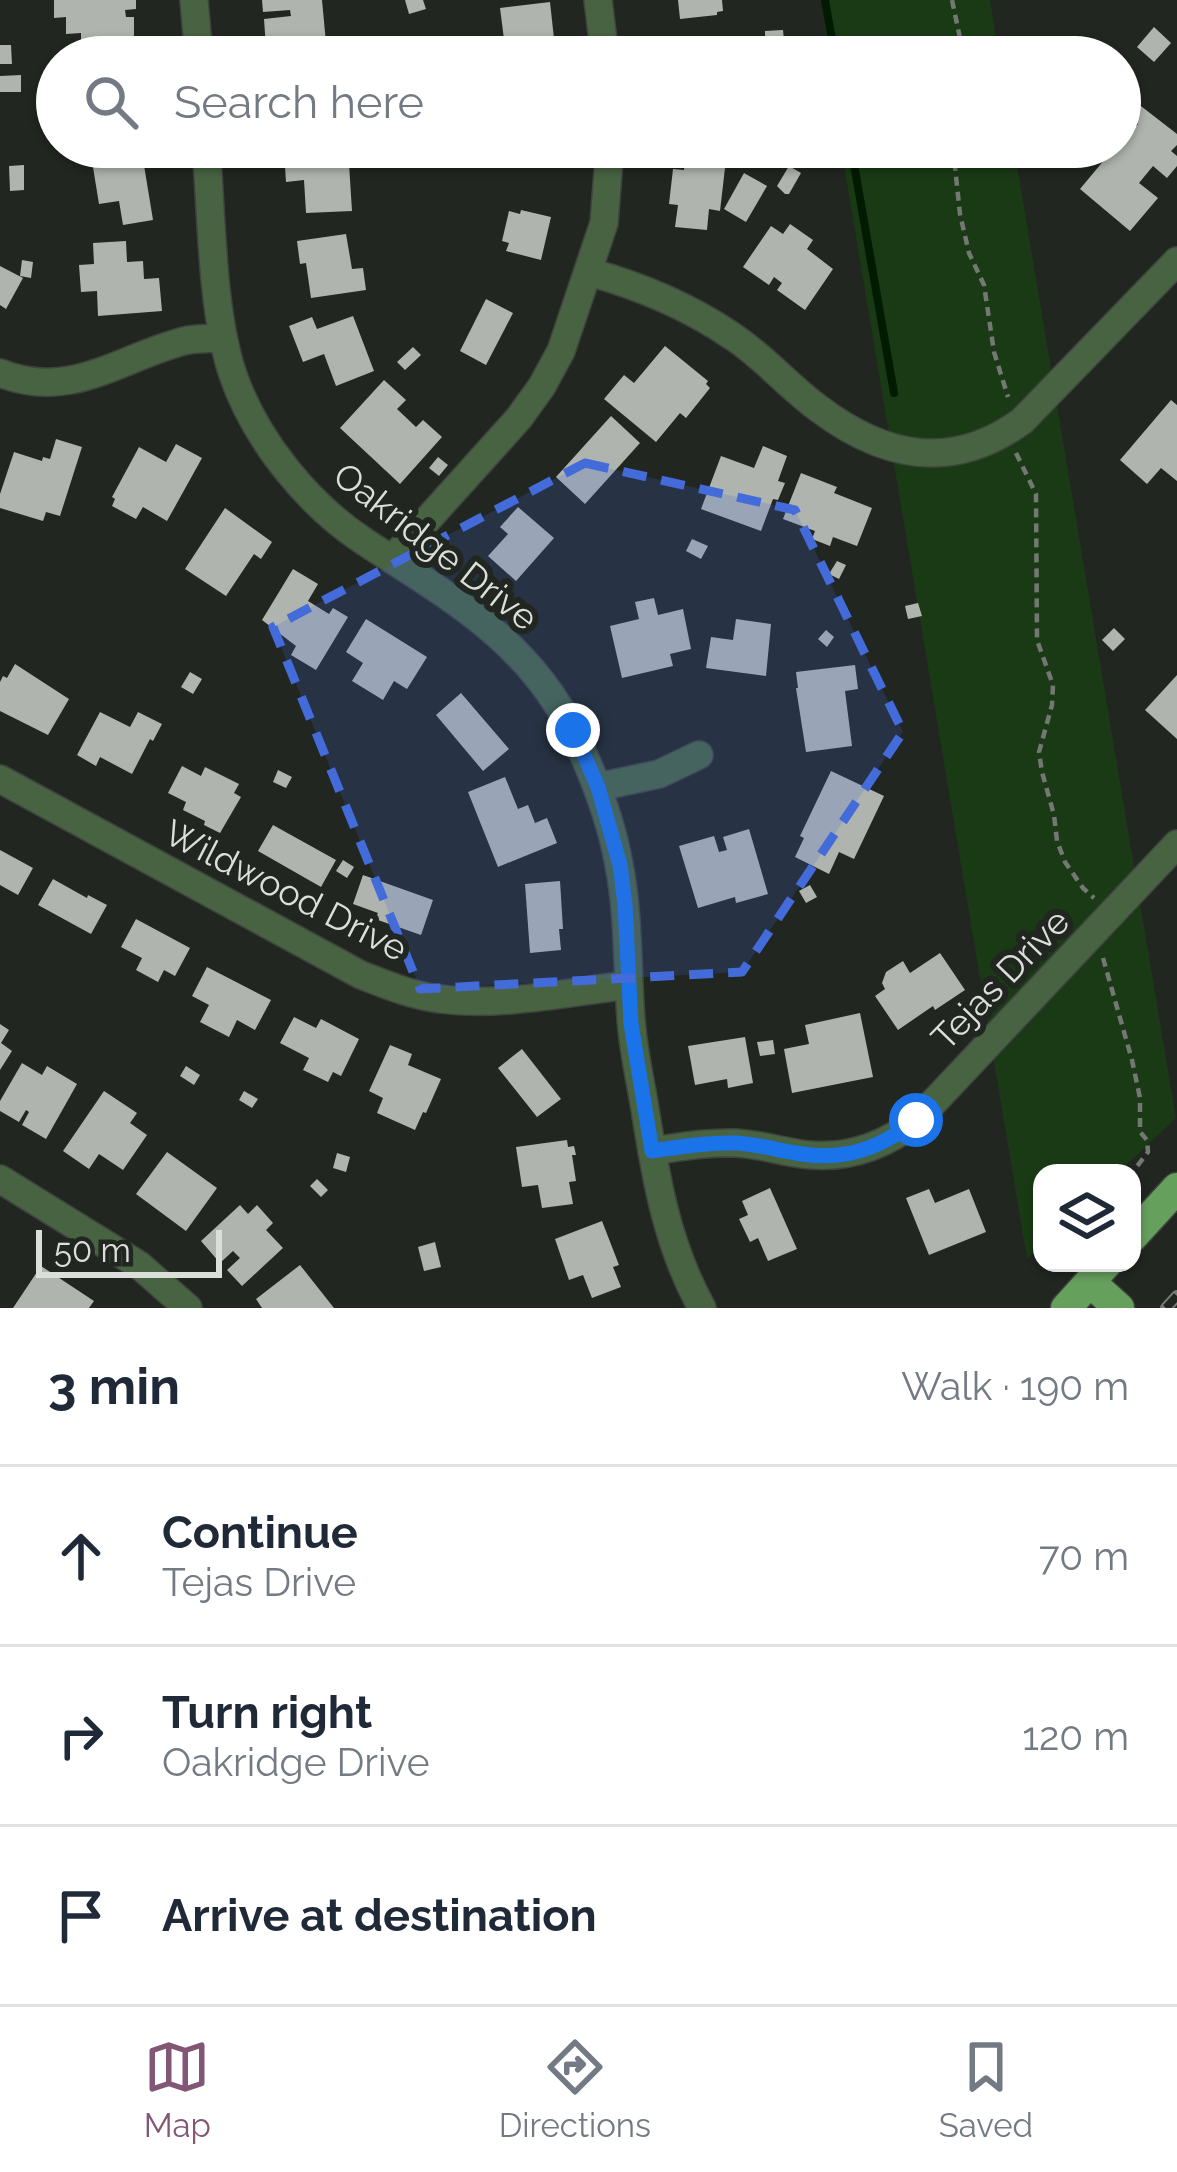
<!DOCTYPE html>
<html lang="en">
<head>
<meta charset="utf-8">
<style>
	:root { --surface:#fff; --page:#f6f6f7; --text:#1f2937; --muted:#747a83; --line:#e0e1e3; --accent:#825776 }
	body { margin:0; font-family:Raleway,sans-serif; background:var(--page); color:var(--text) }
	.controls { position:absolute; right:36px; bottom:36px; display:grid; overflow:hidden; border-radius:24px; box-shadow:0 3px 9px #0004 }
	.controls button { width:108px; height:108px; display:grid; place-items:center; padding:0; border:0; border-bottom:3px solid var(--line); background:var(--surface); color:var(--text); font:60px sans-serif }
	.scale { position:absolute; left:36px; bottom:30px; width:186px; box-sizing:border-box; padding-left:12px; border:6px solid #dbdedb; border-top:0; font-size:33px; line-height:42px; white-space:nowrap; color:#dbdedb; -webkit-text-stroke:9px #212620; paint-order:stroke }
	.stop { position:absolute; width:36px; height:36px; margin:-27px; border:9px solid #1a73e8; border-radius:50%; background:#fff }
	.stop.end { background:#1a73e8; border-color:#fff; box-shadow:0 3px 12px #0008 }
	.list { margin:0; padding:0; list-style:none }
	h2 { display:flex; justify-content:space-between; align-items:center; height:156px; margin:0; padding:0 48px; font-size:51px }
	h2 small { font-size:39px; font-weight:400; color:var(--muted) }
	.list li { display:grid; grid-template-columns:78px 1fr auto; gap:36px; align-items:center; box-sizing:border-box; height:180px; padding:0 48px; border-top:3px solid var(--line) }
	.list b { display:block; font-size:45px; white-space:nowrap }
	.list p { margin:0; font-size:39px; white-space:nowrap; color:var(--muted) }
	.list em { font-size:39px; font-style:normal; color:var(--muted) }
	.icon { flex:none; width:66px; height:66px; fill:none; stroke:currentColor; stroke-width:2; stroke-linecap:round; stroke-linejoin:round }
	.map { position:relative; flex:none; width:1177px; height:1308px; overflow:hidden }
	.search { position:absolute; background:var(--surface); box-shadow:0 3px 9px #0004; left:36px; right:36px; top:36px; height:132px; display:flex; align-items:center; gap:30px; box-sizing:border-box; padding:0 42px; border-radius:66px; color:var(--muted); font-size:45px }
	.sheet { height:696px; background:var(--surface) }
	nav { display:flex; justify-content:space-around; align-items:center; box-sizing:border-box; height:168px; border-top:3px solid var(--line); background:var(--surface); font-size:33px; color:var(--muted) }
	nav a { display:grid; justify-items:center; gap:6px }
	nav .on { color:var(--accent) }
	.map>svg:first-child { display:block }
	.green { fill:#1a3a15 }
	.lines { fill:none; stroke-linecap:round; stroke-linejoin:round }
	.stream { stroke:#001b00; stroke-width:8 }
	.building { fill:#afb5ae }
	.minor-casing { stroke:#3f433e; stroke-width:30 }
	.major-casing { stroke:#3f433e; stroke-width:33 }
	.path { stroke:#747873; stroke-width:4.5; stroke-dasharray:9 6; stroke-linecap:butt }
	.minor { stroke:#476342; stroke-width:27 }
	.major { stroke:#66a05d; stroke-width:30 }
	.rail-casing { stroke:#787c77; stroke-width:12 }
	.rail { stroke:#212620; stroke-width:8; stroke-dasharray:22; stroke-linecap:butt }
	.route { stroke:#1a73e8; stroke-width:15 }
	.marked { fill:#436bd9; fill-opacity:0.2; stroke:#436bd9; stroke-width:9; stroke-dasharray:24 15; stroke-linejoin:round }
	.labels { text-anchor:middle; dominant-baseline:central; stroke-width:12; stroke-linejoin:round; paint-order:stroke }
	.street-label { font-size:36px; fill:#dbdedb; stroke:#212620 }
</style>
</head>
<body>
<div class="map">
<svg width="1177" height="1308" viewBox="0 0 1177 1308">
	<rect width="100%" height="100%" fill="#212620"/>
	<!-- green -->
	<g class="green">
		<path d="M822 0H990L999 57H829Z"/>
		<path d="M841 147H1014L1176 1118 1118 1173H1042V1244L1027 1259Z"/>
	</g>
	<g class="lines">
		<!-- stream -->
		<g class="stream">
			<path d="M825 0 835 57"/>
			<path d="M851 147 894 393"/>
		</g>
	</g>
	<!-- building -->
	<g class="building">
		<path d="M54 0H136V9L125 10 126 17H134V44L81 46V33L66 34V17L54 18Z"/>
		<path d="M262 0H322L326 43 266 48 264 19 291 16 290 10 263 12Z"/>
		<path d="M405 0H423L426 9 409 14Z"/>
		<path d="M678 0H722L723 11 717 12V15L680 19Z"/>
		<path d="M550 2 556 57H521V54L506 55 500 8Z"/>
		<path d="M1154 27 1171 43 1154 62 1137 47Z"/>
		<path d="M783 30 784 40 765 41V31Z"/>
		<path d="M740 43 741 57H703L702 45Z"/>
		<path d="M0 45H11L12 64H0Z"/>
		<path d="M21 75V92H0V76Z"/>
		<path d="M1137 103 1177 134V145L1171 151 1177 156V166L1167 178 1153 166 1139 183 1158 198 1130 231 1080 189 1110 153 1102 147H1120V128L1128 135 1138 124 1128 115Z"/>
		<rect x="473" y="147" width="59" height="15"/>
		<path d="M687 147H720L718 167 725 168 720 211 709 209 707 230 675 227 678 205 669 204 673 169 684 170Z"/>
		<path d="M348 148 352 211 306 213 304 180 286 182 284 152Z"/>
		<path d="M142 153 153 220 123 225 119 201 99 204 92 161Z"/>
		<path d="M24 165V190L10 191 9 166Z"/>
		<path d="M789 166 801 173 789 194H785L777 186Z"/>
		<path d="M744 173 767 186 746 222 724 209Z"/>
		<path d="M521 210 551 217 541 260 506 251 509 243 502 241 509 211 520 214Z"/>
		<path d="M790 224 813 240 807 249 833 269 805 310 777 290 782 283 774 277 769 285 743 267 771 226 783 234Z"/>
		<path d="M346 234 352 269 363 268 366 290 311 298 306 263 300 264 297 241Z"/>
		<path d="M126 241 127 262 143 261 144 279 159 278 162 311 98 316 97 291 81 292 79 265 94 264 93 243Z"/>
		<path d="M22 260 33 262 31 278 20 276Z"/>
		<path d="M0 266 23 278 6 309 0 305Z"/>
		<path d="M486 299 513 313 486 365 460 351Z"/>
		<path d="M353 316 374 371 336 386 324 354 303 362 289 326 312 317 317 329Z"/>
		<path d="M665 346 708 381 706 384 710 388 686 418 680 413 656 442 604 399 624 375 634 383Z"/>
		<path d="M413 347 421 355 405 370 397 362Z"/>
		<path d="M384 380 406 400 397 409 416 427 423 420 442 437 400 484 340 428Z"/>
		<path d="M1171 400 1177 405V481L1161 468 1147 484 1120 460Z"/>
		<path d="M611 416 640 443 585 504 556 477Z"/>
		<path d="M56 439 82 447 60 516 46 512 43 521 0 508V494L14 452 42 461 43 457 50 459Z"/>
		<path d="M176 444 202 458 167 521 143 507 136 519 112 506 115 499 112 497 139 447 166 462Z"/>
		<path d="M763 446 787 456 778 481 785 483 778 500 773 499 761 531 701 509 721 456 754 468Z"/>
		<path d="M438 457 448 465 439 476 429 468Z"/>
		<path d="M801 473 837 487 834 493 872 508 857 546 833 537 830 546 812 539 815 531 783 519Z"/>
		<path d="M518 507 554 538 516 581 488 556 508 534 500 527Z"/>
		<path d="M225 508 272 542 261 559 254 554 226 596 185 569Z"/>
		<path d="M692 539 708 546 701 559 686 551Z"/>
		<path d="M837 561 846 565 839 579 829 574Z"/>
		<path d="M293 569 318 584 308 601 329 614 333 608 348 617 316 670 291 655 296 646 262 620Z"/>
		<path d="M654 598 658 615 683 609 691 649 670 654 673 666 622 678 610 626 639 619 635 602Z"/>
		<path d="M918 603 922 616 908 619 905 606Z"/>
		<path d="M366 619 427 657 407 689 394 681 383 700 352 681 363 663 346 652Z"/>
		<path d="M736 619 771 624 766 676 706 668 711 637 733 640Z"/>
		<path d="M1114 628 1125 639 1113 651 1102 640Z"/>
		<path d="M826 630 834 637 827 647 818 639Z"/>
		<path d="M15 664 69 699 48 735 0 711V682L3 676 7 678Z"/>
		<path d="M855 665 858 689 845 691 852 746 806 752 796 688H798L796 672Z"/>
		<path d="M190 672 202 679 193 694 181 687Z"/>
		<path d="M1177 675V739L1145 710Z"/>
		<path d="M461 693 509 749 483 771 436 715Z"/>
		<path d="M100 712 130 727 138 712 162 724 153 741 150 739 132 774 100 757 96 766 77 755Z"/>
		<path d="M182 766 201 776 205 767 239 784 234 793 241 797 220 833 204 825 205 821 183 810 186 802 168 793Z"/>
		<path d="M278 770 292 777 286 788 273 782Z"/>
		<path d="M831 771 884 796 854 859 839 852 829 874 795 857 804 838 800 836Z"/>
		<path d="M505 777 518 809 528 805 535 823 547 818 557 843 498 867 468 792Z"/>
		<path d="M273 825 336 860 321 887 258 851Z"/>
		<path d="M749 829 768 894 736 903 735 897 698 908 679 846 714 836 719 852 727 850 723 837Z"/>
		<path d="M0 850 33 868 18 895 0 885Z"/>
		<path d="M343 860 354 867 347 878 336 871Z"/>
		<path d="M363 875 433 900 421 935 375 919 378 913 353 904Z"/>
		<path d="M53 879 87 898 88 895 107 905 91 934 38 905Z"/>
		<path d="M560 881 563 929H559L561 950 530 953 525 884Z"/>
		<path d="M810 885 817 897 806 903 799 891Z"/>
		<path d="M136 919 190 948 175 976 164 970 158 982 136 970 142 958 121 947Z"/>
		<path d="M940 953 965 990 935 1010 933 1006 898 1030 875 996 885 989 882 983 886 972 903 961 910 973Z"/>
		<path d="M207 967 271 1000 255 1030 237 1020 229 1037 200 1022 209 1005 192 996Z"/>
		<path d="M860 1013 873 1077 792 1093 784 1049 809 1044 805 1025Z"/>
		<path d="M294 1017 316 1028 321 1019 359 1039 341 1076 333 1072 328 1082 303 1070 309 1058 280 1043Z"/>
		<path d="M0 1024 9 1030 1 1043 12 1051 0 1070Z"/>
		<path d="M745 1037 753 1083 728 1088 727 1079 695 1085 688 1046Z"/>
		<path d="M773 1040 775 1054 760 1056 757 1042Z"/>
		<path d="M390 1045 412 1054 408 1065 441 1079 426 1113 423 1112 415 1130 377 1113 383 1098 369 1091Z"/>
		<path d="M522 1049 561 1099 537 1117 498 1068Z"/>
		<path d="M22 1063 42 1075 47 1066 77 1084 46 1139 22 1125 29 1112 26 1110 19 1122 0 1111V1101Z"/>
		<path d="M186 1066 200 1075 194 1085 180 1076Z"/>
		<path d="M104 1091 137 1113 130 1123 147 1135 123 1170 99 1154 89 1169 63 1151Z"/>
		<path d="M244 1091 258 1099 252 1108 239 1100Z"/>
		<path d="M567 1140 568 1147 574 1146 576 1155H572L576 1181 569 1182 573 1204 542 1208 538 1185 522 1187 516 1147Z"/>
		<path d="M167 1152 217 1188 186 1231 136 1194Z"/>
		<path d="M337 1153 350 1157 346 1172 333 1168Z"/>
		<path d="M317 1179 328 1190 321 1197 310 1186Z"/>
		<path d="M770 1188 797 1249 768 1261 758 1238 750 1242 739 1219 748 1215 742 1201Z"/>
		<path d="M929 1189 935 1203 969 1189 986 1232 929 1255 906 1198Z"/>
		<path d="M240 1205 248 1214 257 1205 273 1223 266 1230 283 1248 242 1286 227 1270 240 1258 233 1251 220 1263 201 1241Z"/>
		<path d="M602 1221 619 1265 613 1267 621 1287 592 1298 583 1275 569 1280 555 1239Z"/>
		<path d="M435 1242 441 1267 424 1271 418 1247Z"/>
		<path d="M300 1265 334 1308H262L256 1299Z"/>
		<path d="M41 1266 94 1301 89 1308H13Z"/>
	</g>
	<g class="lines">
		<!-- minor casing -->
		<g class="minor-casing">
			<g id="minor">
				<path d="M194 0 199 57"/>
				<path d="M598 0 605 57"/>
				<path d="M206 147C212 217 211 306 232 372 254 438 307 504 365 542 449 597 529 640 575 736 595 778 611 819 619 865 629 915 627 968 631 1019 633 1049 640 1079 645 1109 656 1179 667 1245 702 1308"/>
				<path d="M589 272C640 286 688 306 732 336 763 356 788 386 818 408 884 458 952 472 1022 421L1177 261"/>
				<path d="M0 373C71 401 119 358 184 341 196 338 210 339 222 338"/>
				<path d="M393 558 519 418 542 386 561 351 604 223 610 147"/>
				<path d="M0 779 361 975C387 985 413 996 441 999 500 1007 570 992 629 985"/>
				<path d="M598 787 659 774 699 755"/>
				<path d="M652 1151C680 1147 707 1142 736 1143 758 1144 780 1151 801 1154 844 1160 883 1147 916 1121L1177 844"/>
				<path d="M0 1179 139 1265 188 1308"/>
			</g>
		</g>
		<!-- major casing -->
		<g class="major-casing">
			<g id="major">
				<path d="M1132 1237 1177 1188"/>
				<path d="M1090 1282 1119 1308"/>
				<path d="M1066 1308 1107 1263"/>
			</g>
		</g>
		<!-- path -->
		<g class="path">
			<path d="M952 0 964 57"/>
			<path d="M957 147 955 167 960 214 969 253 984 285 994 352 1008 397"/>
			<path d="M1016 453 1036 494 1037 640 1053 685 1052 705 1039 752 1042 772 1054 815 1057 841 1065 862 1083 888 1094 898"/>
			<path d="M1103 958 1132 1060 1140 1098V1132L1147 1140 1148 1152 1132 1173"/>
		</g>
		<!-- minor -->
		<use href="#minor" class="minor"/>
		<!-- major -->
		<use href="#major" class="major"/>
		<!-- rail casing -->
		<g class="rail-casing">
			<path id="rail" d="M1166 1308 1177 1296"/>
		</g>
		<!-- rail -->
		<use href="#rail" class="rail"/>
	</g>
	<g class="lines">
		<!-- route -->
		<path class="route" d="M573 730 598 787 620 865 625 905 631 1024 652 1151C680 1147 707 1142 736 1143 758 1144 780 1151 802 1154 844 1161 883 1147 916 1120"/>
	</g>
	<!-- marked area -->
	<path class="marked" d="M585 463 795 510 903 732 742 972 420 989 273 627Z"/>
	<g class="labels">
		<!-- street labels -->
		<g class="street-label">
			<text transform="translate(436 546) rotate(38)">Oakridge Drive</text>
			<text transform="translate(286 890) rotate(27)">Wildwood Drive</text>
			<text transform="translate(1000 979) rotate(-46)">Tejas Drive</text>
		</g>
	</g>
</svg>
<div class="controls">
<button><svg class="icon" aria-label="layers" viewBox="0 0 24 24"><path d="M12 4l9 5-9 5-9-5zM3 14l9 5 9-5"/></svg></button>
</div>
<div class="scale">50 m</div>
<div class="stop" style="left:916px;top:1120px"></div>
<div class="stop end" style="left:573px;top:730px"></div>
<div class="search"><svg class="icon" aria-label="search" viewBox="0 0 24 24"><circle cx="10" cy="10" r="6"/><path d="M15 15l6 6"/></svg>Search here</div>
</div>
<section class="sheet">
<h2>3 min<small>Walk · 190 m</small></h2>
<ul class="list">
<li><svg class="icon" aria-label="ahead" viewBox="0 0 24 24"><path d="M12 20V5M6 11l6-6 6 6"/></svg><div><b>Continue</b><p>Tejas Drive</p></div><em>70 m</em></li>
<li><svg class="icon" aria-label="right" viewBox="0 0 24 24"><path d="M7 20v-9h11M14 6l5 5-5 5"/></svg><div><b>Turn right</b><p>Oakridge Drive</p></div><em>120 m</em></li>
<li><svg class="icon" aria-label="arrive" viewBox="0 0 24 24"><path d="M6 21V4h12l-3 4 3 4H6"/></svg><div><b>Arrive at destination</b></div></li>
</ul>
</section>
<nav>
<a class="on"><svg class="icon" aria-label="map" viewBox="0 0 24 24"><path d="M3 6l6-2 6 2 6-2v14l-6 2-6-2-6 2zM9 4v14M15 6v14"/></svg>Map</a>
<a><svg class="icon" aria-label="directions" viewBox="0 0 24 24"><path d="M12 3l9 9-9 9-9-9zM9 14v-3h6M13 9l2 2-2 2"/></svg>Directions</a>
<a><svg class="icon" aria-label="saved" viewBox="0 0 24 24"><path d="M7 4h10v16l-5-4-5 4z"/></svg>Saved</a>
</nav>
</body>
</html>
